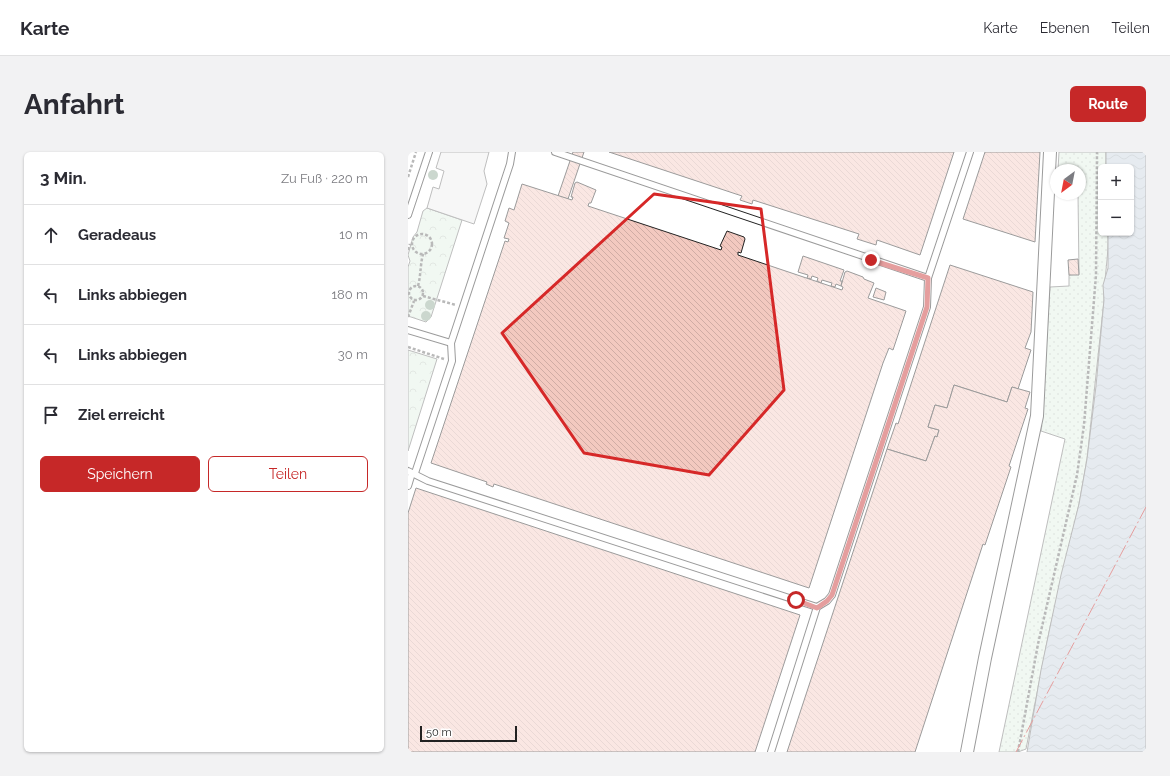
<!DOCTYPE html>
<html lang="de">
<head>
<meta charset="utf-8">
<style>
	:root { --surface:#fff; --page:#f2f2f3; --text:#2b2b33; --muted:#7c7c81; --line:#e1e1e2; --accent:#c62828 }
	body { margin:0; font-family:Raleway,sans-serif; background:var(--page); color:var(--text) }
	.controls { position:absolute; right:12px; top:12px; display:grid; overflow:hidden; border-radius:6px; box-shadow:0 1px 3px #0004 }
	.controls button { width:36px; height:36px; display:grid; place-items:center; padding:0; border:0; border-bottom:1px solid var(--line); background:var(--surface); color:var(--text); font:20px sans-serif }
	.compass { position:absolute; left:642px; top:12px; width:36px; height:36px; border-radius:50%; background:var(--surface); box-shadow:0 1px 3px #0004; rotate:212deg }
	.scale { position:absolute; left:12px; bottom:10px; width:97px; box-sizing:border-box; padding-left:4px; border:2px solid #222; border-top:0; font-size:11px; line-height:14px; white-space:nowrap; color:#222; -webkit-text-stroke:3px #fff; paint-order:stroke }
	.stop { position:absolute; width:12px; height:12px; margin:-9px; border:3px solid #c62828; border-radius:50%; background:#fff }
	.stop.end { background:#c62828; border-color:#fff; box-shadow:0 1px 4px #0008 }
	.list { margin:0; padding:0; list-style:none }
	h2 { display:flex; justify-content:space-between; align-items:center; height:52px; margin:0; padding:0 16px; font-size:17px }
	h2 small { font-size:13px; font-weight:400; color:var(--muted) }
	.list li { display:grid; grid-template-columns:26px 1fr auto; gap:12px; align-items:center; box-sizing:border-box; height:60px; padding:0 16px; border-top:1px solid var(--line) }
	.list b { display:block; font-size:15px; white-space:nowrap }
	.list em { font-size:13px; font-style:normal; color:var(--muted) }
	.actions { display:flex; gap:8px; padding:12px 16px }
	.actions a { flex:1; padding:9px 0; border:1px solid var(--accent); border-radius:6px; text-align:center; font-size:14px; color:var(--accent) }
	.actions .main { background:var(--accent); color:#fff }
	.icon { flex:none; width:22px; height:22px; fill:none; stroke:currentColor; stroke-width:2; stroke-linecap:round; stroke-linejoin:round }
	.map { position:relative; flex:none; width:738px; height:600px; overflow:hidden; border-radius:6px }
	header { display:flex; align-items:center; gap:24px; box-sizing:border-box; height:56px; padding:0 20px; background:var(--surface); border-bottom:1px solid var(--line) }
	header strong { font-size:19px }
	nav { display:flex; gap:22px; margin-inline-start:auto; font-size:14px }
	.intro { display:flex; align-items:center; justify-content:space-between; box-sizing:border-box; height:96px; padding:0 24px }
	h1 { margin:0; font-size:28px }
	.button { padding:10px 18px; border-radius:6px; background:var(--accent); color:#fff; font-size:14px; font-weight:700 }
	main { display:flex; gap:24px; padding:0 24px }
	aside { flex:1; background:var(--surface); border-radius:6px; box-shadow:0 1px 3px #0004 }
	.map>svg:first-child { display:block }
	.grass { fill:url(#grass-dots); stroke:#6f6f6f }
	.park { fill:url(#park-crowns); stroke:#6f6f6f }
	.parking { fill:#ededed; stroke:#6f6f6f }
	.water { fill:url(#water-waves); stroke:#6f6f6f }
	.building { fill:url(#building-back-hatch); stroke:#222 }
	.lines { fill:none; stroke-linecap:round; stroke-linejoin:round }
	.lane-casing { stroke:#222; stroke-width:8 }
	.street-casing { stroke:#222; stroke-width:14 }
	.path { stroke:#646464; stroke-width:2.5; stroke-dasharray:3 2; stroke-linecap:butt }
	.lane { stroke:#fff; stroke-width:6 }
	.street { stroke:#fff; stroke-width:12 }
	.power { stroke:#c62828; stroke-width:1; stroke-dasharray:14 3 2 3; stroke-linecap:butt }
	.tree { fill:#8da692 }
	.route { stroke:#c62828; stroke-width:5 }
	.marked { fill:none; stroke:#d62828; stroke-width:3; stroke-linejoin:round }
</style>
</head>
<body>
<header>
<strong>Karte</strong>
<nav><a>Karte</a><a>Ebenen</a><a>Teilen</a></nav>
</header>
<div class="intro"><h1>Anfahrt</h1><a class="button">Route</a></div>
<main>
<aside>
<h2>3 Min.<small>Zu Fuß · 220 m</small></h2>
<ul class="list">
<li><svg class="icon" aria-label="ahead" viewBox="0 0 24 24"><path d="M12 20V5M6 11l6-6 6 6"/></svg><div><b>Geradeaus</b></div><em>10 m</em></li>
<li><svg class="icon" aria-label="left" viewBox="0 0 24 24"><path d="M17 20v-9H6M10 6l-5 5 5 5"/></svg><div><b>Links abbiegen</b></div><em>180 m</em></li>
<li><svg class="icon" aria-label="left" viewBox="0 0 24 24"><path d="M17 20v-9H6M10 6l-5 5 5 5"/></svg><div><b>Links abbiegen</b></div><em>30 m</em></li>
<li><svg class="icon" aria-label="arrive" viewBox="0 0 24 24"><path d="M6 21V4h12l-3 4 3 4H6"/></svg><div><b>Ziel erreicht</b></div></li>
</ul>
<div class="actions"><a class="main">Speichern</a><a>Teilen</a></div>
</aside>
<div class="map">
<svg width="738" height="600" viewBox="0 0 738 600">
	<defs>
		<pattern id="grass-dots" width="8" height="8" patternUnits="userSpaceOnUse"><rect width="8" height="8" fill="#e0efe3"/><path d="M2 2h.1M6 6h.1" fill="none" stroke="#c0cdc2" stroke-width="1.8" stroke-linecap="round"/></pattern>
		<pattern id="park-crowns" width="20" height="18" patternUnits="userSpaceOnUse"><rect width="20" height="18" fill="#e0efe3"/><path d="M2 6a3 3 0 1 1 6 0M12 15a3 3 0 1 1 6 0" fill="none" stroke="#c0cdc2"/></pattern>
		<pattern id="water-waves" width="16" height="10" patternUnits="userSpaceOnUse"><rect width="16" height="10" fill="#c7d3dd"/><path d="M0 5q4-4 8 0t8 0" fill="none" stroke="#abb5bd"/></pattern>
		<pattern id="building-back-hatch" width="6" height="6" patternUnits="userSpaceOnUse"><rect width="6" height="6" fill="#f3c9c0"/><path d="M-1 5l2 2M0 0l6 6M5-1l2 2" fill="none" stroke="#d0aca5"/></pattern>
	</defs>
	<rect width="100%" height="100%" fill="#fff"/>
	<!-- grass -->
	<path class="grass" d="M651 0H698V15H693V81H700C701 104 696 125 696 148L679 307 671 352 641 480 618 597 610 600H591L657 287 633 279 642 135 661 134V123L671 122 670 42H672V18H650Z"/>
	<!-- park -->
	<g class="park">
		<path d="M19 56 54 68 23 165 18 170 0 164V115L2 109 0 103 5 85 9 80 15 59Z"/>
		<path d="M0 198 29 207 0 299Z"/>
	</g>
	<!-- parking -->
	<path class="parking" d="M33 0H81L76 19 79 32 66 72 19 56 25 35 31 37 36 19 28 16Z"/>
	<!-- water -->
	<path class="water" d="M698 0H738V600H619L633 518 653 423 671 352 679 307 688 234 696 148 695 133 700 116V81H723V15H698Z"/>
	<!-- building -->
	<g class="building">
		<path d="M165 0H176L160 47 150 44Z"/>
		<path d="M201 0H546L512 103 469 88 468 93 449 87 451 82 345 48 344 52 332 48 334 44Z"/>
		<path d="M577 0H632L627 90 555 67Z"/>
		<path d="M169 30 188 38 183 51H181L180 54 313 98 314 95 312 94 319 79 336 85 337 87 333 101 330 100V103L434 138 435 135 433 134 437 120 439 119 455 125 456 127 466 131 460 146 498 159 485 198 481 196 475 211 401 436 86 332 85 335 78 332 79 330 23 311 97 89 100 90 101 87 96 86 101 71 97 69 101 56 106 58 114 32 164 48 165 45H163L167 31Z"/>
		<path d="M395 104 436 118 432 129H434L433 134 428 132 427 135 423 134 424 131 414 128 413 131 409 129 410 126 404 124 403 127 399 126 400 123 390 120Z"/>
		<path d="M670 107 671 123H661L660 108Z"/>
		<path d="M542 113 625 140 623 180 617 196 623 198 610 237 604 235 599 250 546 233 539 256 527 253 520 275 531 278 529 285 527 284 518 309 479 297 488 271 490 272Z"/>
		<path d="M468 136 478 140 476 148 465 145Z"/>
		<path d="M546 233 599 250 604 235 622 240 617 256 620 257 601 314 603 315 577 393 575 392 507 600H379L479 297 518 309 527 284 529 285 531 278 520 275 527 253 539 256Z"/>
		<path d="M8 336 392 463 347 600H0V361Z"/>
	</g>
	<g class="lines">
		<!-- lane casing -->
		<g class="lane-casing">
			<g id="lane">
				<path d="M147 0 520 126"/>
				<path d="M0 63 21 0"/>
				<path d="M0 178 43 191"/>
				<path d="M0 319 20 329 409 455"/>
				<path d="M7 321 44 209 43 191 102 12 104 0"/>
				<path d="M0 334 4 321"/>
				<path d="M363 600 409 455 419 449 424 443 519 155 520 126 562 0"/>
			</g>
		</g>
		<!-- street casing -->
		<g class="street-casing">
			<path id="street" d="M559 600 577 506 629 264 642 0"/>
		</g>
		<!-- path -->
		<g class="path">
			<path d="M0 25 8 0"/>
			<circle cx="14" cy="92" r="10"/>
			<path d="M0 98 2 92"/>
			<circle cx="8" cy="141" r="7"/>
			<path d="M10 134C13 123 12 114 15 102"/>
			<path d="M15 144 48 153"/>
			<path d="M0 165 6 149"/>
			<path d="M0 195 36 207"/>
			<path d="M610 600 630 492 669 323 676 273 688 123 689 0"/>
		</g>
		<!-- lane -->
		<use href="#lane" class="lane"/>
		<!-- street -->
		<use href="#street" class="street"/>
		<!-- power -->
		<path class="power" d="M608 600 738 355"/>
	</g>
	<!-- trees -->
	<g class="tree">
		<circle cx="25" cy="23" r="5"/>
		<circle cx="22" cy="153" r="5"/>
		<circle cx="18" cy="164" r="5"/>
	</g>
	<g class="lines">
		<!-- route -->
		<path class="route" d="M388 448 409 456 419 449 424 443 519 155 520 126 463 108"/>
	</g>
	<!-- marked area -->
	<path d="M0 0H738V600H0ZM246 42 353 57 376 238 301 323 176 301 94 181Z" fill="#fff" fill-opacity=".55" fill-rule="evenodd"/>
	<path class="marked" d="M246 42 353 57 376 238 301 323 176 301 94 181Z"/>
</svg>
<div class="controls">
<button>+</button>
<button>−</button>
</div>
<svg class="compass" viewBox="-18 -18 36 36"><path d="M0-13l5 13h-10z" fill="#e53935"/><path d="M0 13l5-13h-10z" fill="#7c7c81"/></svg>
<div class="scale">50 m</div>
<div class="stop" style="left:388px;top:448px"></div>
<div class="stop end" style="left:463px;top:108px"></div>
</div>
</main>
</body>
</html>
